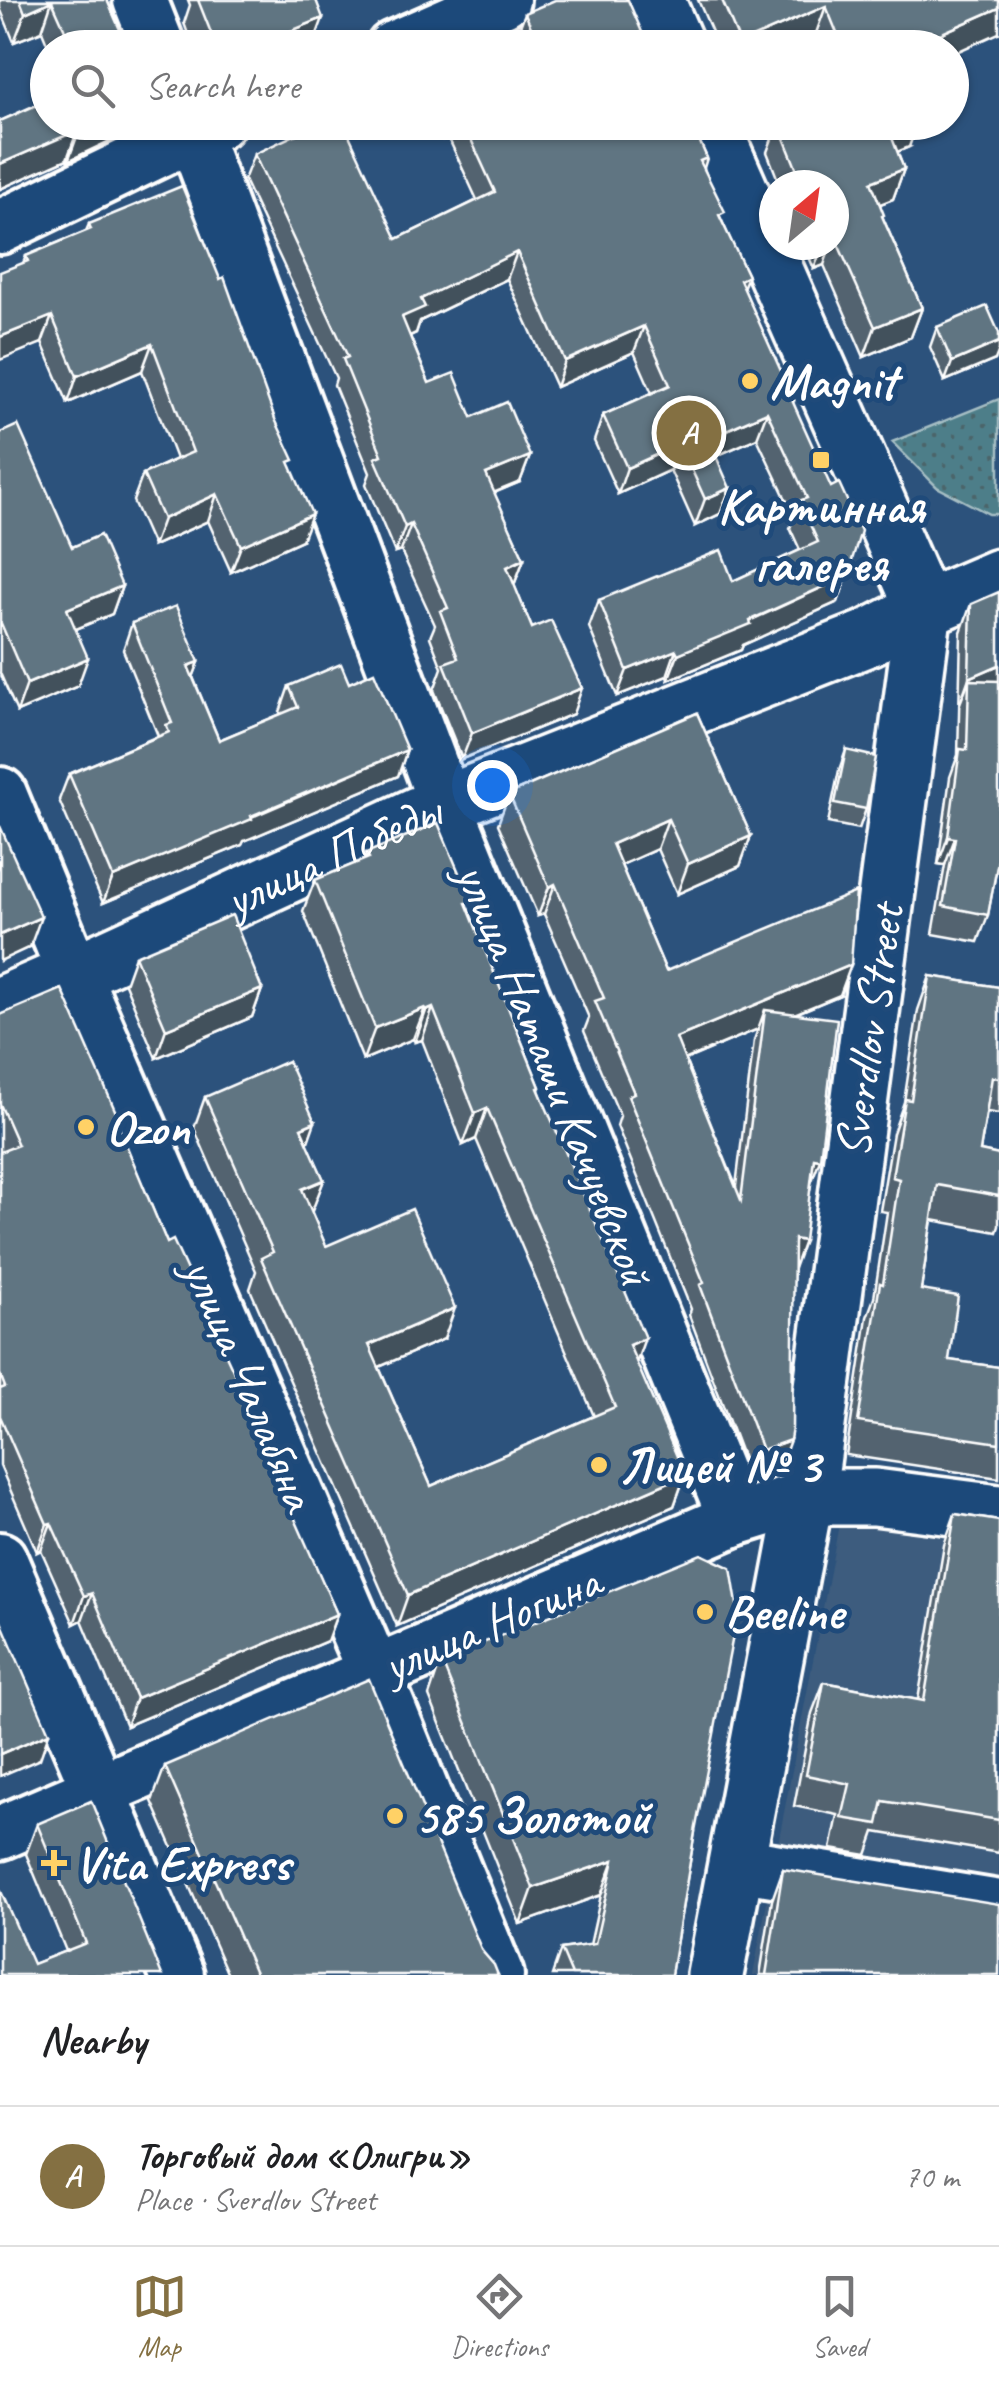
<!DOCTYPE html>
<html lang="en">
<head>
<meta charset="utf-8">
<style>
	:root { --surface:#fff; --page:#f6f6f6; --text:#202124; --muted:#757577; --line:#e0e0e0; --accent:#847042 }
	body { margin:0; font-family:Caveat,sans-serif; background:var(--page); color:var(--text) }
	.compass { position:absolute; left:759px; top:170px; width:90px; height:90px; border-radius:50%; background:var(--surface); box-shadow:0 2px 8px #0004; rotate:29deg }
	.you { position:absolute; left:492px; top:785px; width:35px; height:35px; margin:-25px; border:8px solid #fff; border-radius:50%; background:#1a73e8; box-shadow:0 0 0 15px #1a73e833 }
	.badge { display:grid; place-items:center; width:65px; height:65px; border-radius:50%; background:var(--accent); color:#fff; font-size:32px; font-weight:700 }
	.pin { position:absolute; translate:-50% -50%; border:5px solid #fff; box-shadow:0 2px 10px #0006 }
	.list { margin:0; padding:0; list-style:none }
	h2 { display:flex; justify-content:space-between; align-items:center; height:130px; margin:0; padding:0 40px; font-size:42px }
	h2 small { font-size:32px; font-weight:400; color:var(--muted) }
	.list li { display:grid; grid-template-columns:65px 1fr auto; gap:30px; align-items:center; box-sizing:border-box; height:140px; padding:0 40px; border-top:2px solid var(--line) }
	.list b { display:block; font-size:38px; white-space:nowrap }
	.list p { margin:0; font-size:32px; white-space:nowrap; color:var(--muted) }
	.list em { font-size:32px; font-style:normal; color:var(--muted) }
	.icon { flex:none; width:55px; height:55px; fill:none; stroke:currentColor; stroke-width:2; stroke-linecap:round; stroke-linejoin:round }
	.map { position:relative; flex:none; width:999px; height:1975px; overflow:hidden }
	.search { position:absolute; background:var(--surface); box-shadow:0 2px 8px #0004; left:30px; right:30px; top:30px; height:110px; display:flex; align-items:center; gap:25px; box-sizing:border-box; padding:0 35px; border-radius:55px; color:var(--muted); font-size:38px }
	.sheet { height:270px; background:var(--surface) }
	nav { display:flex; justify-content:space-around; align-items:center; box-sizing:border-box; height:140px; border-top:2px solid var(--line); background:var(--surface); font-size:28px; color:var(--muted) }
	nav a { display:grid; justify-items:center; gap:5px }
	nav .on { color:var(--accent) }
	.map>svg:first-child { display:block }
	.built { fill:#3c5c7e }
	.grass { fill:url(#grass-dots); stroke:#a6bec4; stroke-width:2.5 }
	.lines { fill:none; stroke-linecap:round; stroke-linejoin:round }
	.minor-casing { stroke:#fff; stroke-width:60 }
	.major-casing { stroke:#fff; stroke-width:62 }
	.minor { stroke:#1f4a7a; stroke-width:52 }
	.major { stroke:#1f4a7a; stroke-width:55 }
	.wall { fill:#536470; stroke:#fff; stroke-width:2.5; fill-rule:evenodd }
	.shaded-wall { fill:#43515b; stroke:#fff; stroke-width:2.5 }
	.building { fill:#607482; stroke:#fff; stroke-width:2.5 }
	.poi-dot { fill:#ffd166; stroke:#1f4a7a; stroke-width:4 }
	.labels { text-anchor:middle; dominant-baseline:central; stroke-width:10; stroke-linejoin:round; paint-order:stroke }
	.poi-label { font-size:50px; font-weight:bold; fill:#fff; stroke:#1f4a7a; text-anchor:start }
	.street-label { font-size:50px; fill:#fff; stroke:#1f4a7a }
</style>
</head>
<body>
<div class="map">
<svg width="999" height="1975" viewBox="0 0 999 1975">
	<defs>
		<pattern id="grass-dots" width="8" height="8" patternUnits="userSpaceOnUse" patternTransform="scale(2.5)"><rect width="8" height="8" fill="#4d7e89"/><path d="M2 2h.1M6 6h.1" fill="none" stroke="#4c656a" stroke-width="1.8" stroke-linecap="round"/></pattern>
	</defs>
	<rect width="100%" height="100%" fill="#2c527c"/>
	<filter id="ink" filterUnits="userSpaceOnUse"><feTurbulence type="fractalNoise" baseFrequency=".01" numOctaves="2"/><feDisplacementMap in="SourceGraphic" scale="20" xChannelSelector="R" yChannelSelector="G"/><feConvolveMatrix kernelMatrix="1 2 1 2 8 2 1 2 1" color-interpolation-filters="sRGB"/></filter>
	<g filter="url(#ink)">
		<!-- built -->
		<path class="built" d="M840 1519 999 1543V1975H753Z"/>
		<!-- grass -->
		<path class="grass" d="M999 399V514H989L937 487 892 442Z"/>
		<g class="lines">
			<!-- minor casing -->
			<g class="minor-casing">
				<g id="minor">
					<path d="M140 0 159 48"/>
					<path d="M393 48 503 0"/>
					<path d="M189 122 445 803 735 1519"/>
					<path d="M0 227 218 122"/>
					<path d="M0 794 82 993 374 1672 497 1975"/>
					<path d="M0 1559 177 1975"/>
					<path d="M0 1833 735 1519 806 1497"/>
					<path d="M736 1864 999 1907"/>
				</g>
			</g>
			<!-- major casing -->
			<g class="major-casing">
				<g id="major">
					<path d="M656 0 677 48"/>
					<path d="M710 122 924 609 812 1463 715 1975"/>
					<path id="s1" d="M0 1005 101 961 420 814 868 638 924 609 999 577"/>
					<path d="M806 1497H875L999 1513"/>
				</g>
			</g>
			<!-- minor -->
			<use href="#minor" class="minor"/>
			<!-- major -->
			<use href="#major" class="major"/>
		</g>
		<!-- wall -->
		<g class="wall">
			<path d="M0 0H107L128 48H49L42 31 14 42 0 8Z"/>
			<path d="M188 0H316L312 48H193L184 23 190 5Z"/>
			<path d="M698 0H999L952 48H820L815 36 789 48H719Z"/>
			<path d="M525 13 649 48H519L515 40Z"/>
			<path d="M48 84V122L139 127 68 161 67 159 0 189V121L42 102Z"/>
			<path d="M436 122H691L707 158 704 168 721 221 748 276 743 288 794 400 793 403 847 576 838 602 743 645 741 650 668 680 667 676 617 696 589 627 599 600 733 581 800 550 790 528 794 516 757 438 716 456 720 514 695 526 670 470 618 494 594 441 603 415 652 393 634 352 556 387 507 279 420 321 416 333 410 336 429 383 472 417 530 456 520 482 494 493 524 559 514 585 532 628 573 714 462 759 434 690 442 668 430 637 435 625 401 551 395 553 366 484 370 473 334 385 336 378 244 180 254 154 397 239 477 200 448 137 444 139Z"/>
			<path d="M778 123 909 147 897 152 904 169 893 199 880 204 883 218 922 308 911 337 864 357 824 265 814 269 804 245H834V185H780L767 152Z"/>
			<path d="M89 224 291 467 302 540 231 572 208 521 153 546 133 501 143 474 176 459 142 371 68 403 42 343 23 263 26 256 86 231Z"/>
			<path d="M937 327 999 333V350L995 360 945 381 930 347Z"/>
			<path d="M0 433 72 547 122 586 112 614 76 629 78 686 17 712 0 673Z"/>
			<path d="M971 604 996 872 988 915 978 942 933 934 945 865 938 864 950 777 958 755 961 632Z"/>
			<path d="M132 623 199 662 193 677 219 740 281 714 280 712 289 686 349 683 407 750 398 776 244 841 242 845 103 903 59 800 69 774 158 736 123 650Z"/>
			<path d="M697 713 751 836 740 866 677 894 657 849 621 865 666 971 840 995 795 1014 811 1185 794 1267 779 1470 751 1480 689 1315 691 1309 617 1126 620 1116 584 1031 589 1018 544 914 538 916 498 824 509 794ZM758 1029 754 1040 736 1186 685 1060Z"/>
			<path d="M846 750 866 809 859 829 828 823 839 770Z"/>
			<path d="M366 853 468 909 540 1087 539 1090 636 1363 685 1475 674 1506 397 1626 250 1289 256 1271 194 1128 205 1097 307 1143 324 1180 311 1212 326 1246 444 1339 379 1367 431 1486 594 1416 476 1139 463 1145 422 1040 415 1042 413 1039 363 1060 303 911 315 880 364 860Z"/>
			<path d="M135 956 262 989 252 1017 156 1058 125 984Z"/>
			<path d="M930 976 999 987V1114L987 1112 980 1151 999 1155V1226L997 1232 932 1220 921 1290 949 1360 999 1367V1478L846 1455 867 1317 874 1298 887 1212 880 1211 893 1133 904 1102 918 1010Z"/>
			<path d="M0 1015 116 1122 167 1243 237 1379 234 1386 337 1614 327 1641 126 1726 82 1620 74 1624 41 1550 37 1552 0 1466Z"/>
			<path d="M955 1514 999 1521V1853L875 1832 867 1855 831 1849 838 1815 794 1806 812 1713 824 1682 918 1700 944 1545Z"/>
			<path d="M441 1660 695 1832 671 1975H552L561 1949 590 1945 601 1895 520 1924 429 1696Z"/>
			<path d="M165 1766 482 1951 498 1975H228L152 1801Z"/>
			<path d="M37 1824 162 1975 33 1964 66 1951 26 1854Z"/>
			<path d="M783 1869 999 1975H760L772 1900Z"/>
		</g>
		<!-- shaded-wall -->
		<g class="shaded-wall">
			<path d="M52 1 42 31 14 42 25 13Z"/>
			<path d="M826 6 815 36 789 48H739L740 43Z"/>
			<path d="M999 8V33L952 54V48H908Z"/>
			<path d="M323 18 312 48H249Z"/>
			<path d="M564 32 559 48H537L538 44Z"/>
			<path d="M97 122H141L139 127 68 161 79 131Z"/>
			<path d="M450 122H453L448 137 444 139Z"/>
			<path d="M907 122H918L909 147 878 160 889 130Z"/>
			<path d="M78 129 67 159 0 189V164Z"/>
			<path d="M904 169 893 199 860 212 871 182Z"/>
			<path d="M823 245H831L824 265 814 269Z"/>
			<path d="M517 252 507 279 420 321 416 333 393 344 402 317 421 299Z"/>
			<path d="M922 308 911 337 864 357 875 327Z"/>
			<path d="M52 316 42 343 0 360V337Z"/>
			<path d="M644 326 634 352 556 387 565 361Z"/>
			<path d="M999 342V350L995 360 945 381 952 362Z"/>
			<path d="M152 344 142 371 68 403 77 376Z"/>
			<path d="M767 412 757 438 698 464 708 438Z"/>
			<path d="M680 444 670 470 618 494 627 468Z"/>
			<path d="M530 456 520 482 476 500 486 474Z"/>
			<path d="M730 488 720 514 695 526 705 499Z"/>
			<path d="M217 494 208 521 153 546 163 519Z"/>
			<path d="M312 514 302 540 231 572 241 546Z"/>
			<path d="M411 524 401 551 395 553 405 527Z"/>
			<path d="M524 559 514 585 507 567Z"/>
			<path d="M847 576 838 602 743 645 741 650 668 680 678 654Z"/>
			<path d="M122 586 112 614 57 637 67 609Z"/>
			<path d="M676 650 667 676 617 696 627 670Z"/>
			<path d="M88 658 78 686 17 712 27 684Z"/>
			<path d="M199 662 189 688 188 666Z"/>
			<path d="M999 665V689L969 680 959 706 969 678Z"/>
			<path d="M582 688 573 714 462 759 472 733Z"/>
			<path d="M407 750 398 776 244 841 242 845 103 903 113 877Z"/>
			<path d="M668 819 657 849 601 874 612 844Z"/>
			<path d="M751 836 740 866 677 894 688 864Z"/>
			<path d="M948 837 955 838 945 865 938 864Z"/>
			<path d="M555 884 544 914 538 916 549 887Z"/>
			<path d="M41 917 30 947 0 961V935Z"/>
			<path d="M851 965 840 995 763 1027 765 1010 758 1029 665 1068 676 1038Z"/>
			<path d="M262 989 252 1017 156 1058 166 1029Z"/>
			<path d="M425 1008 413 1039 363 1060 375 1028Z"/>
			<path d="M433 1008 422 1040 415 1042 426 1011Z"/>
			<path d="M487 1108 476 1139 463 1145 475 1113Z"/>
			<path d="M315 1122 304 1153 301 1128Z"/>
			<path d="M814 1158 820 1159 809 1189Z"/>
			<path d="M324 1180 312 1211 290 1221 302 1189Z"/>
			<path d="M794 1239 804 1241 793 1271Z"/>
			<path d="M455 1308 444 1339 358 1376 369 1345Z"/>
			<path d="M645 1338 634 1369 629 1345Z"/>
			<path d="M790 1440 779 1470 751 1480 762 1450Z"/>
			<path d="M685 1475 674 1506 397 1626 408 1595Z"/>
			<path d="M51 1523 41 1550 37 1552 47 1524Z"/>
			<path d="M92 1593 82 1620 74 1624 84 1596Z"/>
			<path d="M337 1614 327 1641 126 1726 136 1698Z"/>
			<path d="M49 1733 40 1759 0 1776V1754Z"/>
			<path d="M614 1860 601 1895 520 1924 533 1888Z"/>
		</g>
		<!-- building -->
		<g class="building">
			<path d="M20 0H107L128 48H73L52 1 25 13Z"/>
			<path d="M198 0H316L323 18 249 48H217Z"/>
			<path d="M555 0H628L649 48H571L564 32 538 44 525 13Z"/>
			<path d="M722 0H999V8L908 48H843L826 6 740 43Z"/>
			<path d="M500 36 505 48H476Z"/>
			<path d="M48 100V122H97L0 164V121Z"/>
			<path d="M322 122H343L397 239 495 192 463 122H691L707 158 700 161 725 212 719 215 748 276 740 280 794 400H792L831 487 839 483 861 531 847 576 750 620 751 624 678 654 676 650 627 670 599 600 721 550 733 581 818 542 799 501 807 498 767 412 708 438 730 488 705 499 680 444 627 468 603 415 670 385 644 326 565 361 517 252 421 299 425 307 402 317 429 383 454 373 472 417 507 402 530 456 486 474 524 559 507 567 532 628 551 620 582 688 472 733 444 663 458 658 440 611 448 608 411 524 405 527 375 458 382 455 343 359 348 357 254 154Z"/>
			<path d="M907 122 889 130 904 169 871 182 884 215 882 216 922 308 875 327 834 235V185H803L778 123Z"/>
			<path d="M182 186 220 279 224 277 275 419 294 460 289 462 312 514 241 546 217 494 163 519 143 474 193 452 152 344 77 376 52 316 0 337V272L28 261 26 256 91 229 89 224Z"/>
			<path d="M987 306 999 333V342L952 362 937 327Z"/>
			<path d="M18 425 72 547 100 535 122 586 67 609 88 658 27 684 0 621V433Z"/>
			<path d="M999 592V665L969 678 971 604Z"/>
			<path d="M176 606 199 662 188 666 219 740 298 707 289 686 341 664 349 683 374 672 407 750 251 816 252 819 113 877 69 774 169 732 166 725 172 723 132 623Z"/>
			<path d="M969 680 999 681V855L988 915 943 906 955 838 948 837 960 749 967 750Z"/>
			<path d="M697 713 751 836 688 864 668 819 612 844 666 971 856 892 851 965 676 1038 741 1200 765 1010 837 1019 820 1159 814 1158 804 1241 794 1239 792 1428 790 1440 762 1450 700 1285 704 1283 628 1096 634 1093 595 1001 604 998 555 884 549 887 509 794Z"/>
			<path d="M846 750 876 757 866 809 835 803Z"/>
			<path d="M438 823 471 901 466 903 540 1087 538 1088 645 1338 629 1345 685 1475 408 1595 261 1258 273 1252 205 1097 288 1061 315 1122 301 1128 324 1180 302 1189 326 1246 412 1209 455 1308 369 1345 431 1486 615 1407 487 1108 475 1113 433 1008 426 1011 425 1008 375 1028 315 880 369 858 366 853Z"/>
			<path d="M0 826 41 917 0 935Z"/>
			<path d="M232 915 262 989 166 1029 135 956Z"/>
			<path d="M930 976 999 987V1078L992 1077 980 1151 999 1155V1196L937 1185 921 1290 958 1296 949 1360 999 1367V1443L858 1422 880 1283 883 1284 899 1179 892 1177 905 1099 911 1100Z"/>
			<path d="M62 989 118 1117 115 1118 167 1243 173 1240 237 1379 232 1382 262 1444 337 1614 136 1698 92 1593 84 1596 51 1523 47 1524 0 1416V1389L5 1387 0 1374V1152L18 1145 0 1104V1015Z"/>
			<path d="M955 1514 999 1521V1820L883 1801 878 1824 842 1818 850 1784 806 1775 824 1682 924 1701Z"/>
			<path d="M701 1554 731 1568 738 1610 695 1832 671 1975H572L561 1949 595 1944 614 1860 533 1888 441 1660Z"/>
			<path d="M0 1619 49 1733 0 1754Z"/>
			<path d="M369 1679 482 1951 494 1965 498 1975H256L165 1766Z"/>
			<path d="M91 1801 162 1975H0V1889L33 1964 86 1943 37 1824Z"/>
			<path d="M783 1869 999 1904V1975H766Z"/>
		</g>
	</g>
	<!-- markers -->
	<g class="poi-dot">
		<circle cx="750" cy="381" r="10"/>
		<rect x="811" y="450" width="20" height="20" rx="5"/>
		<circle cx="86" cy="1127" r="10"/>
		<circle cx="599" cy="1465" r="10"/>
		<circle cx="705" cy="1612" r="10"/>
		<circle cx="395" cy="1816" r="10"/>
		<path d="M49 1848h10v10h10v10h-10v10h-10v-10h-10v-10h10z"/>
	</g>
	<g class="labels">
		<!-- poi labels -->
		<g class="poi-label">
			<text x="770" y="381">Magnit</text>
			<text x="821" y="506" text-anchor="middle">Картинная<tspan x="821" dy="58">галерея</tspan></text>
			<text x="106" y="1127">Ozon</text>
			<text x="619" y="1465">Лицей № 3</text>
			<text x="725" y="1612">Beeline</text>
			<text x="415" y="1816">585 Золотой</text>
			<text x="74" y="1863">Vita Express</text>
		</g>
		<!-- street labels -->
		<g class="street-label">
			<text stroke="none"><textPath href="#s1" startOffset="365">улица Победы</textPath></text>
			<text transform="translate(869 1031) rotate(-82)">Sverdlov Street</text>
			<text transform="translate(555 1074) rotate(68)">улица Наташи Качуевской</text>
			<text transform="translate(250 1384) rotate(67)">улица Чалабяна</text>
			<text transform="translate(491 1623) rotate(-23)">улица Ногина</text>
		</g>
	</g>
</svg>
<svg class="compass" viewBox="-18 -18 36 36"><path d="M0-13l5 13h-10z" fill="#e53935"/><path d="M0 13l5-13h-10z" fill="#757577"/></svg>
<div class="you"></div>
<div class="pin badge" style="left:689px;top:433px">A</div>
<div class="search"><svg class="icon" aria-label="search" viewBox="0 0 24 24"><circle cx="10" cy="10" r="6"/><path d="M15 15l6 6"/></svg>Search here</div>
</div>
<section class="sheet">
<h2>Nearby<small></small></h2>
<ul class="list">
<li><span class="badge">A</span><div><b>Торговый дом «Олигри»</b><p>Place · Sverdlov Street</p></div><em>70 m</em></li>
</ul>
</section>
<nav>
<a class="on"><svg class="icon" aria-label="map" viewBox="0 0 24 24"><path d="M3 6l6-2 6 2 6-2v14l-6 2-6-2-6 2zM9 4v14M15 6v14"/></svg>Map</a>
<a><svg class="icon" aria-label="directions" viewBox="0 0 24 24"><path d="M12 3l9 9-9 9-9-9zM9 14v-3h6M13 9l2 2-2 2"/></svg>Directions</a>
<a><svg class="icon" aria-label="saved" viewBox="0 0 24 24"><path d="M7 4h10v16l-5-4-5 4z"/></svg>Saved</a>
</nav>
</body>
</html>
